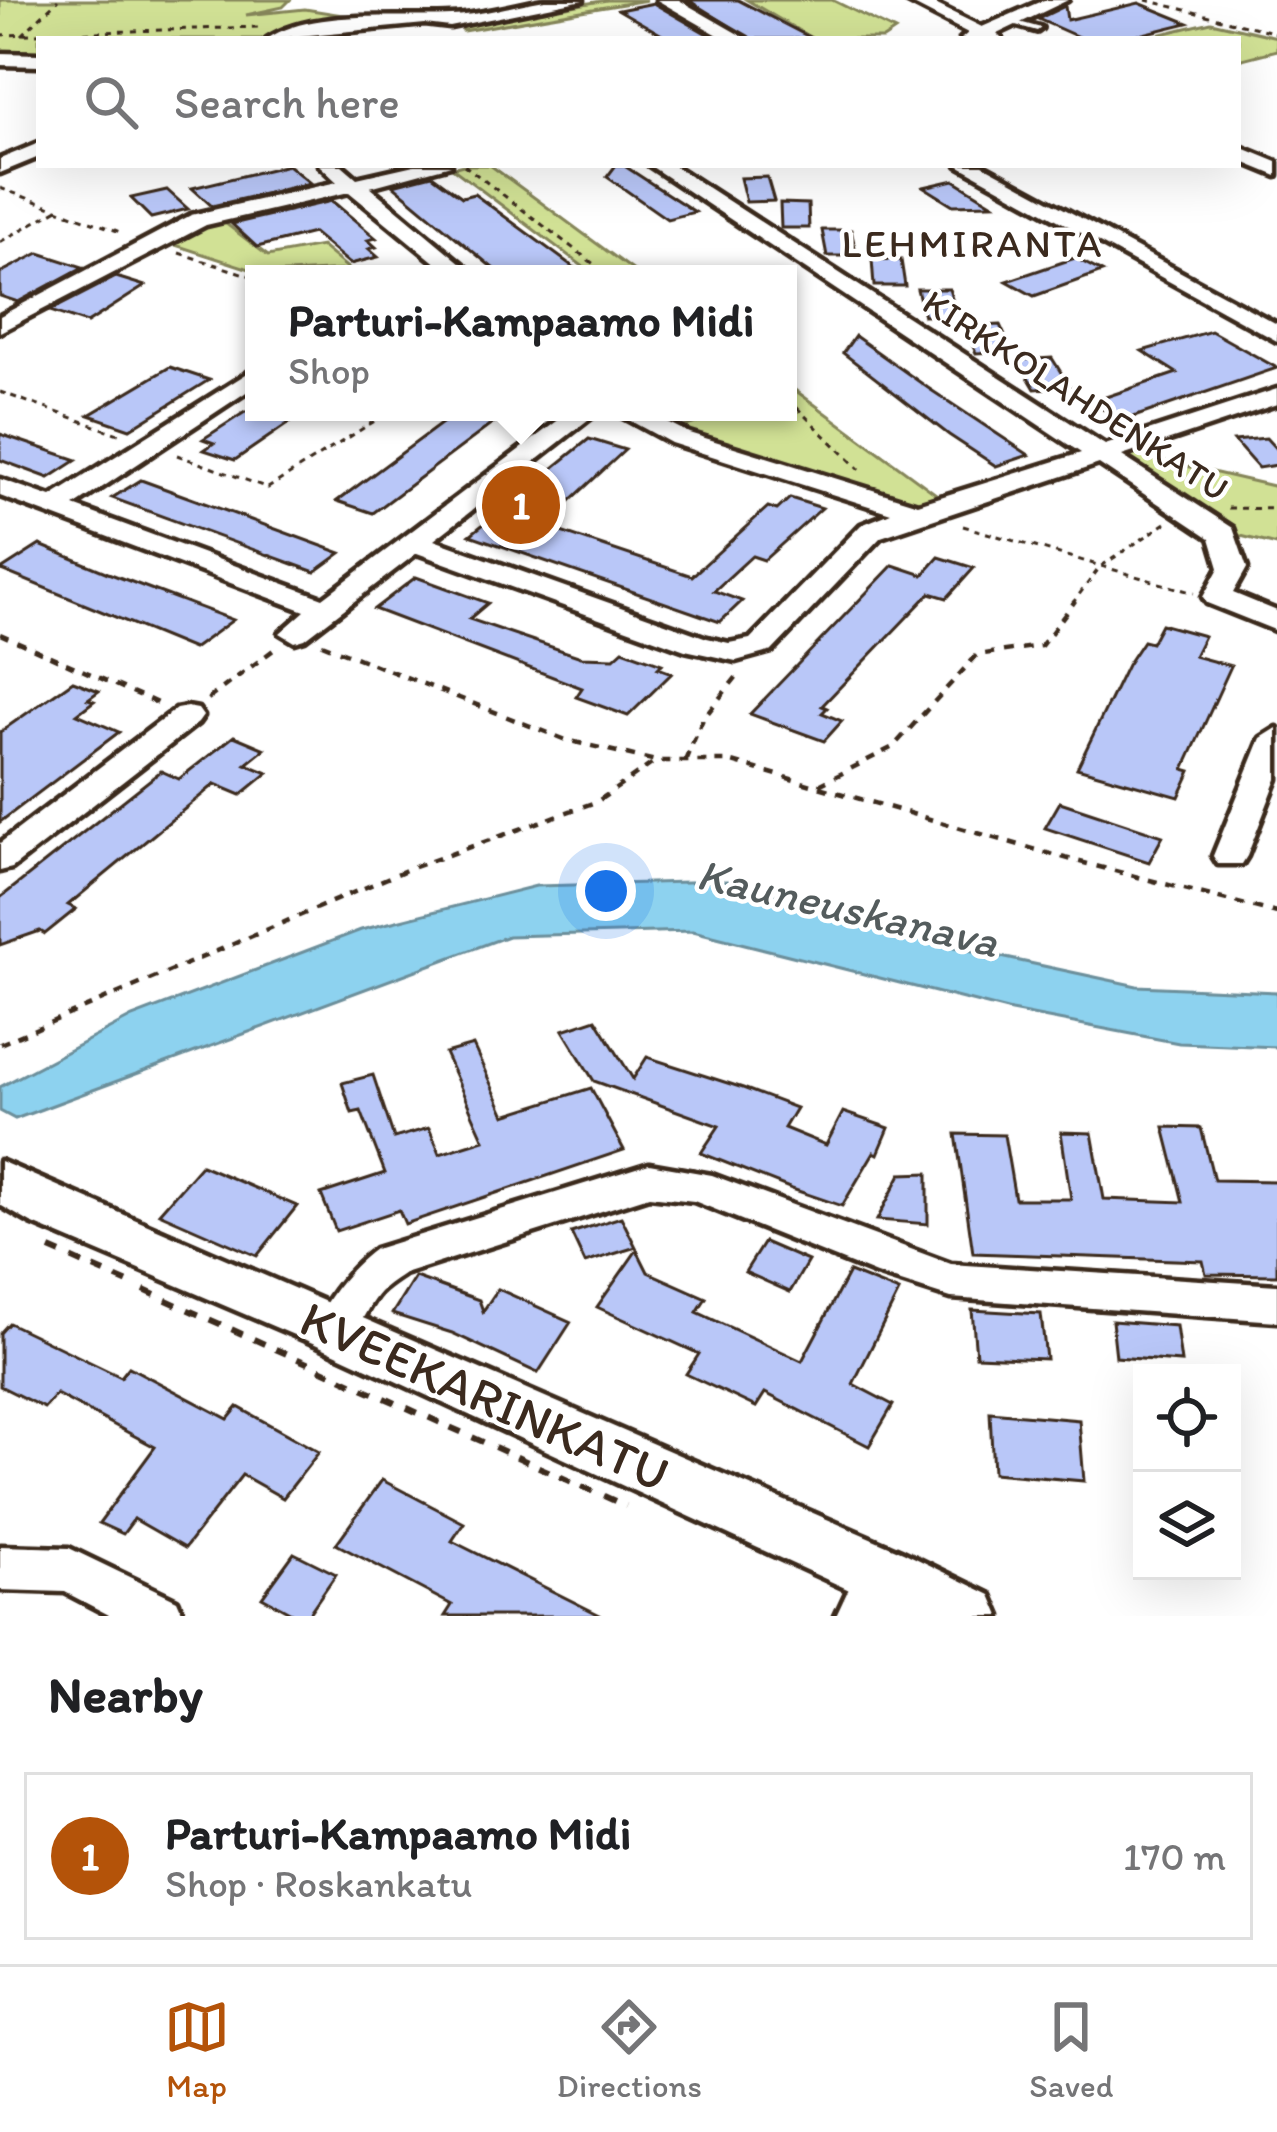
<!DOCTYPE html>
<html lang="en">
<head>
<meta charset="utf-8">
<style>
	:root { --surface:#fff; --page:#f6f6f6; --text:#202124; --muted:#757577; --line:#e0e0e0; --accent:#b45309 }
	body { margin:0; font-family:Itim,sans-serif; background:var(--page); color:var(--text) }
	.controls { position:absolute; right:36px; bottom:36px; display:grid; overflow:hidden; border-radius:0px; box-shadow:0 12px 48px #0002 }
	.controls button { width:108px; height:108px; display:grid; place-items:center; padding:0; border:0; border-bottom:3px solid var(--line); background:var(--surface); color:var(--text); font:60px sans-serif }
	.you { position:absolute; left:606px; top:891px; width:42px; height:42px; margin:-30px; border:9px solid #fff; border-radius:50%; background:#1a73e8; box-shadow:0 0 0 18px #1a73e833 }
	.badge { display:grid; place-items:center; width:78px; height:78px; border-radius:50%; background:var(--accent); color:#fff; font-size:39px; font-weight:700 }
	.pin { position:absolute; translate:-50% -50%; border:6px solid #fff; box-shadow:0 3px 12px #0006 }
	.popup { position:absolute; left:245px; top:265px; width:552px; height:156px; box-sizing:border-box; display:grid; place-content:center; border-radius:0px; background:var(--surface); filter:drop-shadow(0 3px 9px #0005); font-size:39px; white-space:nowrap; color:var(--muted) }
	.popup b { font-size:45px; color:var(--text) }
	.popup::after { content:''; position:absolute; left:50%; top:100%; margin-left:-24px; border:24px solid transparent; border-top-color:var(--surface) }
	.list { margin:0; padding:0; list-style:none }
	h2 { display:flex; justify-content:space-between; align-items:center; height:156px; margin:0; padding:0 48px; font-size:51px }
	h2 small { font-size:39px; font-weight:400; color:var(--muted) }
	.list li { display:grid; grid-template-columns:78px 1fr auto; gap:36px; align-items:center; box-sizing:border-box; height:168px; margin:0 24px 24px; padding:0 24px; border:3px solid var(--line); border-radius:0px }
	.list b { display:block; font-size:45px; white-space:nowrap }
	.list p { margin:0; font-size:39px; white-space:nowrap; color:var(--muted) }
	.list em { font-size:39px; font-style:normal; color:var(--muted) }
	.icon { flex:none; width:66px; height:66px; fill:none; stroke:currentColor; stroke-width:2; stroke-linecap:round; stroke-linejoin:round }
	.map { position:relative; flex:none; width:1277px; height:1616px; overflow:hidden }
	.search { position:absolute; background:var(--surface); box-shadow:0 12px 48px #0002; left:36px; right:36px; top:36px; height:132px; display:flex; align-items:center; gap:30px; box-sizing:border-box; padding:0 42px; border-radius:0px; color:var(--muted); font-size:45px }
	.sheet { height:348px; background:var(--surface) }
	nav { display:flex; justify-content:space-around; align-items:center; box-sizing:border-box; height:168px; border-top:3px solid var(--line); background:var(--surface); font-size:33px; color:var(--muted) }
	nav a { display:grid; justify-items:center; gap:6px }
	nav .on { color:var(--accent) }
	.map>svg:first-child { display:block }
	.green { fill:#d1e195; stroke:#86865a; stroke-width:3 }
	.water { fill:#8dd2ef; stroke:#6c8f9b; stroke-width:3 }
	.building { fill:#b9c7f8; stroke:#3b2a1e; stroke-width:3 }
	.lines { fill:none; stroke-linecap:round; stroke-linejoin:round }
	.service-casing { stroke:#3b2a1e; stroke-width:10 }
	.minor-casing { stroke:#3b2a1e; stroke-width:9 }
	.tertiary-casing { stroke:#3b2a1e; stroke-width:9 }
	.path-far2 { stroke:#3b2a1e; stroke-width:3; stroke-dasharray:6 6; stroke-linecap:butt }
	.path-far1 { stroke:#3b2a1e; stroke-width:4.5; stroke-dasharray:9 9; stroke-linecap:butt }
	.path { stroke:#3b2a1e; stroke-width:6; stroke-dasharray:12 12; stroke-linecap:butt }
	.service { fill:#fff; fill-rule:evenodd }
	.minor { fill:#fff; fill-rule:evenodd }
	.tertiary { fill:#fff; fill-rule:evenodd }
	.labels { text-anchor:middle; dominant-baseline:central; stroke-width:9; stroke-linejoin:round; paint-order:stroke }
	.far-street-label { font-size:36px; fill:#3b2a1e; stroke:#fff }
	.far-quarter-label { font-size:39px; letter-spacing:3px; fill:#3b2a1e; stroke:#fff }
	.water-label { font-size:45px; font-style:italic; fill:#545c5d; stroke:#fff }
	.near-street-label { font-size:51px; fill:#3b2a1e; stroke:#fff }
</style>
</head>
<body>
<div class="map">
<svg width="1277" height="1616" viewBox="0 0 1277 1616">
	<rect width="100%" height="100%" fill="#fff"/>
	<filter id="ink" filterUnits="userSpaceOnUse"><feTurbulence type="fractalNoise" baseFrequency=".00833" numOctaves="2"/><feDisplacementMap in="SourceGraphic" scale="24" xChannelSelector="R" yChannelSelector="G"/><feConvolveMatrix kernelMatrix="1 2 1 2 8 2 1 2 1" color-interpolation-filters="sRGB"/></filter>
	<g filter="url(#ink)">
		<!-- green -->
		<g class="green">
			<path d="M0 0H290L283 7 246 15 305 9 374 20 292 28 261 39H39V58L0 56Z"/>
			<path d="M607 0H647L463 31 462 25Z"/>
			<path d="M747 0H832L895 31 883 39H813Z"/>
			<path d="M1211 22 1277 37V50L1238 60V39L1145 38Z"/>
			<path d="M463 165H490L638 274H593L452 168Z"/>
			<path d="M225 223 268 256 321 246 350 270 265 274 166 242 196 228Z"/>
			<path d="M788 385 947 502 909 501 673 430 732 412H788Z"/>
			<path d="M1130 453 1277 487V545L1237 535 1129 465 1125 459Z"/>
		</g>
		<!-- water -->
		<path class="water" d="M727 881 945 945 1137 986 1277 992V1047L1179 1043 1011 1011 693 931 508 936 15 1119 0 1111V1087L132 1017 361 930 536 886Z"/>
		<!-- building -->
		<g class="building">
			<path d="M688 0H738L813 39H751Z"/>
			<path d="M654 3 655 4 716 39H669L619 10Z"/>
			<path d="M1139 3 1188 23 1123 39H1083L1038 19 1065 6 1067 20Z"/>
			<path d="M288 165 310 183 212 206 192 188Z"/>
			<path d="M616 165H623L695 212 667 219 607 177Z"/>
			<path d="M432 175 462 197 474 194 583 274H500L393 185Z"/>
			<path d="M767 177 774 201 746 202 740 178Z"/>
			<path d="M954 180 993 204 953 205 924 187Z"/>
			<path d="M167 190 188 209 151 218 131 198Z"/>
			<path d="M332 201 376 238 368 240 376 247 369 249 378 257 350 264 313 233 257 247 232 224Z"/>
			<path d="M780 203 808 204 809 228H781Z"/>
			<path d="M822 230H851L857 256H827Z"/>
			<path d="M39 253 83 267 18 302 0 296V273Z"/>
			<path d="M1075 258 1102 272 1034 296 1007 281Z"/>
			<path d="M872 259 901 260 905 286H874Z"/>
			<path d="M116 277 145 286 87 323 50 311Z"/>
			<path d="M917 289H949L957 315 924 316Z"/>
			<path d="M1000 325 1012 351 976 353 964 327Z"/>
			<path d="M1211 331 1277 368 1122 421 1091 402 1177 373 1142 351Z"/>
			<path d="M855 336 928 388 1029 455 996 466 949 435 843 353Z"/>
			<path d="M1052 358 1070 387 1035 389 1018 360Z"/>
			<path d="M170 367 209 380 130 429 89 415Z"/>
			<path d="M245 412H305L235 460 204 450 214 443 203 439Z"/>
			<path d="M457 412H508L373 513 337 501Z"/>
			<path d="M0 434 77 460 49 478 0 460Z"/>
			<path d="M1266 438 1277 450V465L1258 468 1234 441Z"/>
			<path d="M589 439 625 450 543 526 692 576 768 507 777 510 790 498 822 508 764 560 752 556 714 591 742 601 720 622 470 535Z"/>
			<path d="M141 480 240 516 341 553 315 572 112 498Z"/>
			<path d="M40 545 108 573 233 620 193 649 1 570Z"/>
			<path d="M939 557 974 568 947 598 930 593 822 706 827 708 822 713 842 721 824 741 750 714 893 565 923 575Z"/>
			<path d="M416 577 488 603 469 619 581 657 614 658 623 650 662 664 658 668 672 673 628 716 576 697 582 688 374 609Z"/>
			<path d="M1161 624 1204 636 1194 656 1231 666 1184 769 1191 771 1179 797 1077 768 1127 665 1143 641 1151 643Z"/>
			<path d="M73 681 99 691 88 699 94 701 77 714 119 732 0 822V732Z"/>
			<path d="M234 736 265 749 246 764 268 773 241 795 215 784 68 905 76 909 45 934 40 931 0 945V898L161 771 179 779Z"/>
			<path d="M1060 802 1163 836 1149 862 1045 828Z"/>
			<path d="M596 1019 633 1079 647 1057 743 1088 796 1108 784 1128 826 1145 843 1112 889 1128 878 1154 874 1152 842 1206 792 1189 701 1153 719 1126 594 1081 563 1030Z"/>
			<path d="M473 1045 505 1115 591 1088 624 1150 405 1224 399 1210 336 1231 321 1194 385 1173 361 1111 352 1113 342 1083 373 1075 394 1138 429 1128 440 1154 484 1140 445 1053Z"/>
			<path d="M1164 1127 1201 1128 1214 1180 1277 1181V1275L1206 1274 1203 1261 973 1253 956 1134 1004 1135 1015 1199H1071L1061 1132 1092 1133 1104 1199 1183 1202Z"/>
			<path d="M201 1165 297 1206 257 1256 159 1213Z"/>
			<path d="M928 1173V1224L877 1220 901 1174Z"/>
			<path d="M621 1217 636 1247 585 1263 571 1233Z"/>
			<path d="M764 1242 808 1261 790 1292 745 1272Z"/>
			<path d="M637 1250 648 1272 706 1298 697 1312 802 1361 849 1272 899 1292 853 1384 893 1405 869 1446 765 1393 756 1407 686 1374 699 1354 597 1307Z"/>
			<path d="M415 1277 479 1300 483 1311 498 1289 571 1322 538 1373 452 1333 392 1314Z"/>
			<path d="M972 1310 1041 1314 1046 1359 976 1356Z"/>
			<path d="M1112 1321 1176 1326 1181 1362 1116 1357Z"/>
			<path d="M9 1323 121 1377 129 1367 228 1419 238 1407 319 1452 283 1498 242 1475 185 1548 134 1519 123 1534 99 1523 155 1447 56 1394 44 1408 0 1386V1333Z"/>
			<path d="M990 1412 1079 1420 1084 1481 993 1473Z"/>
			<path d="M382 1480 464 1523 452 1541 602 1616H445L452 1605 336 1544Z"/>
			<path d="M294 1553 336 1574 307 1616H297L262 1597Z"/>
		</g>
		<g class="lines">
			<!-- service casing -->
			<g class="service-casing">
				<path id="service" d="M1012 20 1041 28 1037 31 1012 24Z"/>
			</g>
			<!-- minor casing -->
			<g class="minor-casing">
				<g id="minor">
					<path d="M545 0H583L450 27 425 24 267 39C312 8 399 19 452 16 482 15 514 5 545 0Z"/>
					<path d="M657 0H679L747 39H725Z"/>
					<path d="M904 0H927L982 27 1044 0H1068L997 34 1002 39H961L968 33Z"/>
					<path d="M0 53 39 54V66L0 65Z"/>
					<path d="M39 143V157L0 173V159Z"/>
					<path d="M1238 146 1277 162V176L1238 160Z"/>
					<path d="M319 165H342L357 178 414 165H451L370 187 474 274H449L349 192 206 225 0 332V316L191 215 337 182Z"/>
					<path d="M649 165H673L1105 445 1277 389V404L1122 456 1233 528 1247 568 1233 593 1277 611V631L1207 603 1203 597 1219 568 1210 538 1099 464 881 537 772 651 736 661 685 650 417 553 305 639 295 642 280 633 305 611 0 496V479L51 497 254 369V387L74 506 323 598 569 412H598L434 540 707 638 729 643 750 639 861 525 891 513 671 443 614 412H647L689 433 918 504 1081 453Z"/>
					<path d="M958 165H983L1277 324V341Z"/>
					<path d="M187 707 198 709 203 716 198 723 12 868 0 871V843L176 709Z"/>
					<path d="M1277 728V779L1247 856 1242 864H1218L1213 856 1261 738Z"/>
					<path d="M649 1164 712 1175 951 1264 1277 1285V1321L951 1298 876 1274 694 1201 649 1196 404 1274C397 1279 387 1285 380 1292 359 1314 357 1354 319 1341L312 1328C328 1296 347 1270 375 1249Z"/>
					<path d="M0 1546 69 1548 177 1600 184 1616H111L65 1592 0 1590Z"/>
					<path d="M881 1550 898 1556 905 1572 885 1616H836L864 1556Z"/>
				</g>
			</g>
			<!-- tertiary casing -->
			<g class="tertiary-casing">
				<path id="tertiary" d="M0 1161 903 1552 991 1595 1000 1616H906L315 1344 31 1223 0 1205Z"/>
			</g>
			<!-- path-far2 -->
			<g class="path-far2">
				<path d="M1146 0 1277 33"/>
				<path d="M0 35 260 27"/>
				<path d="M22 35 58 0"/>
				<path d="M464 165 607 274"/>
				<path d="M0 188 123 233"/>
				<path d="M0 242 58 209"/>
				<path d="M179 253 254 277"/>
				<path d="M0 392 121 435"/>
				<path d="M788 399 860 470"/>
				<path d="M177 455 268 488 389 412"/>
				<path d="M1228 508 1277 509"/>
				<path d="M963 526 1194 593"/>
				<path d="M1072 604 1100 567 1166 523"/>
			</g>
			<!-- path-far1 -->
			<g class="path-far1">
				<path d="M0 634 157 703"/>
				<path d="M322 644 566 740 656 761H729L1061 857 1277 913"/>
				<path d="M208 699 276 648"/>
				<path d="M685 761 703 719 738 675"/>
				<path d="M819 785 893 747 977 655 1041 646 1075 601"/>
				<path d="M0 1044 406 870 598 801 656 761"/>
			</g>
			<!-- path -->
			<g class="path">
				<path d="M50 1249 128 1283"/>
				<path d="M144 1290 626 1506"/>
			</g>
			<!-- service -->
			<use href="#service" class="service"/>
			<!-- minor -->
			<use href="#minor" class="minor"/>
			<!-- tertiary -->
			<use href="#tertiary" class="tertiary"/>
		</g>
	</g>
	<g class="labels">
		<!-- far-street labels -->
		<g class="far-street-label">
			<text transform="translate(1076 395) rotate(33)">KIRKKOLAHDENKATU</text>
		</g>
		<!-- far-quarter labels -->
		<g class="far-quarter-label">
			<text x="973" y="243">LEHMIRANTA</text>
		</g>
		<!-- water labels -->
		<g class="water-label">
			<text transform="translate(848 907) rotate(13)">Kauneuskanava</text>
		</g>
		<!-- near-street labels -->
		<g class="near-street-label">
			<text transform="translate(485 1396) rotate(24)">KVEEKARINKATU</text>
		</g>
	</g>
</svg>
<div class="controls">
<button><svg class="icon" aria-label="locate" viewBox="0 0 24 24"><circle cx="12" cy="12" r="6"/><path d="M12 2v4M12 18v4M2 12h4M18 12h4"/></svg></button>
<button><svg class="icon" aria-label="layers" viewBox="0 0 24 24"><path d="M12 4l9 5-9 5-9-5zM3 14l9 5 9-5"/></svg></button>
</div>
<div class="you"></div>
<div class="pin badge" style="left:521px;top:505px">1</div>
<div class="popup"><b>Parturi-Kampaamo Midi</b>Shop</div>
<div class="search"><svg class="icon" aria-label="search" viewBox="0 0 24 24"><circle cx="10" cy="10" r="6"/><path d="M15 15l6 6"/></svg>Search here</div>
</div>
<section class="sheet">
<h2>Nearby<small></small></h2>
<ul class="list">
<li><span class="badge">1</span><div><b>Parturi-Kampaamo Midi</b><p>Shop · Roskankatu</p></div><em>170 m</em></li>
</ul>
</section>
<nav>
<a class="on"><svg class="icon" aria-label="map" viewBox="0 0 24 24"><path d="M3 6l6-2 6 2 6-2v14l-6 2-6-2-6 2zM9 4v14M15 6v14"/></svg>Map</a>
<a><svg class="icon" aria-label="directions" viewBox="0 0 24 24"><path d="M12 3l9 9-9 9-9-9zM9 14v-3h6M13 9l2 2-2 2"/></svg>Directions</a>
<a><svg class="icon" aria-label="saved" viewBox="0 0 24 24"><path d="M7 4h10v16l-5-4-5 4z"/></svg>Saved</a>
</nav>
</body>
</html>
